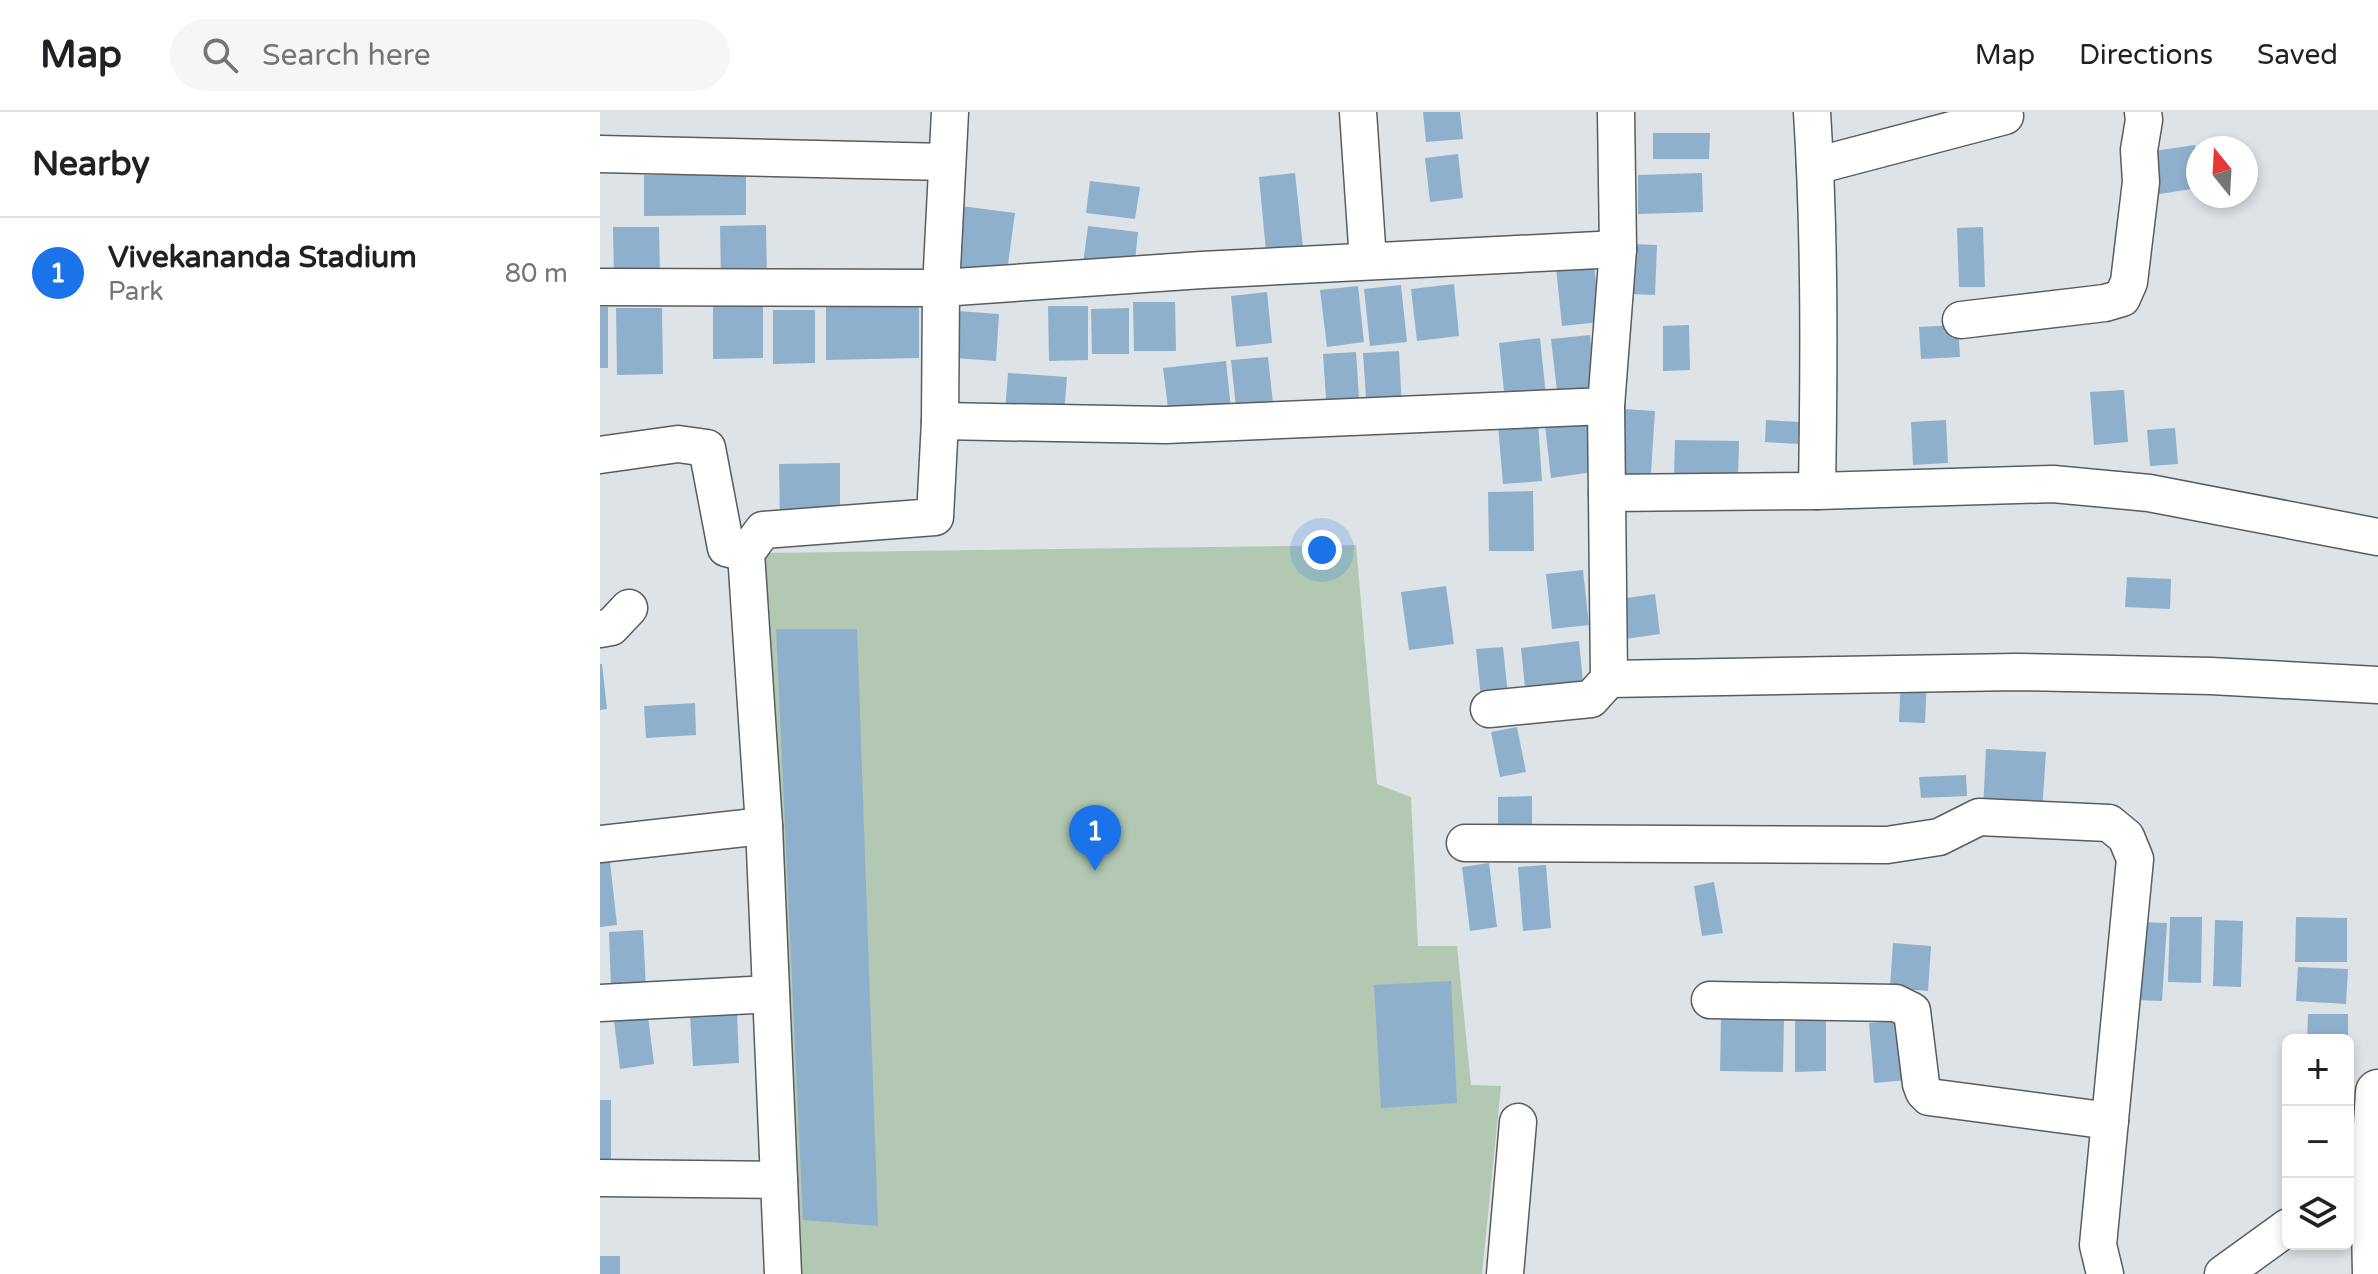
<!DOCTYPE html>
<html lang="en">
<head>
<meta charset="utf-8">
<style>
	:root { --surface:#fff; --page:#f6f6f6; --text:#202124; --muted:#757577; --line:#e0e0e0; --accent:#1a73e8 }
	body { margin:0; font-family:"Varela Round",sans-serif; background:var(--page); color:var(--text) }
	.controls { position:absolute; right:24px; bottom:24px; display:grid; overflow:hidden; border-radius:12px; box-shadow:0 4px 12px #0003 }
	.controls button { width:72px; height:72px; display:grid; place-items:center; padding:0; border:0; border-bottom:2px solid var(--line); background:var(--surface); color:var(--text); font:40px sans-serif }
	.compass { position:absolute; left:1586px; top:24px; width:72px; height:72px; border-radius:50%; background:var(--surface); box-shadow:0 4px 12px #0003; rotate:342deg }
	.you { position:absolute; left:722px; top:438px; width:28px; height:28px; margin:-20px; border:6px solid #fff; border-radius:50%; background:#1a73e8; box-shadow:0 0 0 12px #1a73e833 }
	.badge { display:grid; place-items:center; width:52px; height:52px; border-radius:50%; background:var(--accent); color:#fff; font-size:26px; font-weight:700 }
	.pin { position:absolute; translate:-50% -66px; filter:drop-shadow(0 2px 4px #0008) }
	.pin::after { content:''; position:absolute; top:42px; width:28px; height:24px; background:inherit; clip-path:polygon(0 0,100% 0,50% 100%) }
	.list { margin:0; padding:0; list-style:none }
	h2 { display:flex; justify-content:space-between; align-items:center; height:104px; margin:0; padding:0 32px; font-size:34px }
	h2 small { font-size:26px; font-weight:400; color:var(--muted) }
	.list li { display:grid; grid-template-columns:52px 1fr auto; gap:24px; align-items:center; box-sizing:border-box; height:112px; padding:0 32px; border-top:2px solid var(--line) }
	.list b { display:block; font-size:30px; white-space:nowrap }
	.list p { margin:0; font-size:26px; white-space:nowrap; color:var(--muted) }
	.list em { font-size:26px; font-style:normal; color:var(--muted) }
	.icon { flex:none; width:44px; height:44px; fill:none; stroke:currentColor; stroke-width:2; stroke-linecap:round; stroke-linejoin:round }
	.map { position:relative; flex:none; width:1778px; height:1162px; overflow:hidden }
	header { display:flex; align-items:center; gap:48px; box-sizing:border-box; height:112px; padding:0 40px; background:var(--surface); border-bottom:2px solid var(--line) }
	header strong { font-size:38px }
	nav { display:flex; gap:44px; margin-inline-start:auto; font-size:28px }
	.search { width:560px; height:72px; background:var(--page); display:flex; align-items:center; gap:20px; box-sizing:border-box; padding:0 28px; border-radius:44px; color:var(--muted); font-size:30px }
	main { display:flex }
	aside { flex:1; background:var(--surface) }
	.map>svg:first-child { display:block }
	.green { fill:#b2c8b2 }
	.building { fill:#8fb0cd }
	.lines { fill:none; stroke-linecap:round; stroke-linejoin:round }
	.minor-casing { stroke:#595d60; stroke-width:39 }
	.major-casing { stroke:#595d60; stroke-width:47 }
	.minor { stroke:#fff; stroke-width:36 }
	.major { stroke:#fff; stroke-width:44 }
</style>
</head>
<body>
<header>
<strong>Map</strong>
<div class="search"><svg class="icon" aria-label="search" viewBox="0 0 24 24"><circle cx="10" cy="10" r="6"/><path d="M15 15l6 6"/></svg>Search here</div>
<nav><a>Map</a><a>Directions</a><a>Saved</a></nav>
</header>
<main>
<aside>
<h2>Nearby<small></small></h2>
<ul class="list">
<li><span class="badge">1</span><div><b>Vivekananda Stadium</b><p>Park</p></div><em>80 m</em></li>
</ul>
</aside>
<div class="map">
<svg width="1778" height="1162" viewBox="0 0 1778 1162">
	<rect width="100%" height="100%" fill="#dee3e7"/>
	<!-- green -->
	<path class="green" d="M756 433 777 672 811 685 818 834H857L871 973 901 974 882 1162H189L165 441Z"/>
	<!-- building -->
	<g class="building">
		<path d="M823 0H860L863 27 826 30Z"/>
		<path d="M1053 21H1110L1109 47H1053Z"/>
		<path d="M1595 33 1598 76 1547 84 1540 41Z"/>
		<path d="M858 42 863 86 830 90 825 46Z"/>
		<path d="M695 61 703 135 666 140 659 65Z"/>
		<path d="M1102 61 1103 100 1038 102V63Z"/>
		<path d="M146 62V103L44 104V63Z"/>
		<path d="M490 69 540 75 535 107 486 101Z"/>
		<path d="M361 94 415 101 406 167 353 160Z"/>
		<path d="M166 113 167 169 121 170 120 114Z"/>
		<path d="M488 114 538 120 534 158 483 152Z"/>
		<path d="M13 115H59L60 166 14 167Z"/>
		<path d="M1383 115 1385 175H1359L1357 116Z"/>
		<path d="M1033 132 1057 133 1055 183 1031 182Z"/>
		<path d="M994 152 1000 210 962 214 956 156Z"/>
		<path d="M854 172 859 224 817 229 811 177Z"/>
		<path d="M801 173 807 230 770 234 764 177Z"/>
		<path d="M758 174 764 230 727 235 720 178Z"/>
		<path d="M667 180 672 231 636 235 631 184Z"/>
		<path d="M533 190H575L576 239H534Z"/>
		<path d="M113 194H163V246L113 247Z"/>
		<path d="M319 194V246L226 248V195Z"/>
		<path d="M448 194H488V248L449 249Z"/>
		<rect x="0" y="195" width="8" height="61"/>
		<path d="M16 196H62L63 262 17 263Z"/>
		<path d="M529 196V242H492L491 197Z"/>
		<path d="M173 198H215V251L173 252Z"/>
		<path d="M358 199 399 202 396 249 355 246Z"/>
		<path d="M1089 213 1090 258 1063 259V214Z"/>
		<path d="M1358 213 1360 245 1321 247 1319 215Z"/>
		<path d="M990 223 995 275 957 279 951 227Z"/>
		<path d="M940 226 946 284 905 289 899 231Z"/>
		<path d="M799 239 802 297 767 300 763 241Z"/>
		<path d="M756 240 760 300 727 302 723 242Z"/>
		<path d="M668 245 674 301 637 305 631 248Z"/>
		<path d="M626 249 631 297 569 304 563 256Z"/>
		<path d="M408 261 467 265 464 303 405 299Z"/>
		<path d="M1524 278 1528 330 1494 333 1490 280Z"/>
		<path d="M1022 297 1055 299 1050 376 1018 374Z"/>
		<path d="M1166 308 1200 310 1198 332 1165 330Z"/>
		<path d="M1346 308 1348 351 1313 353 1311 310Z"/>
		<path d="M938 309 942 369 903 372 898 313Z"/>
		<path d="M987 309 993 360 951 366 945 314Z"/>
		<path d="M1575 316 1578 352 1550 354 1547 318Z"/>
		<path d="M1075 328 1139 329 1138 366 1074 365Z"/>
		<path d="M240 351V407H180L179 352Z"/>
		<path d="M933 379 934 439H889L888 380Z"/>
		<path d="M983 458 989 513 952 517 946 462Z"/>
		<path d="M1527 465 1571 467 1570 497 1525 495Z"/>
		<path d="M846 474 854 532 809 538 801 480Z"/>
		<path d="M1055 482 1060 522 1018 528 1013 488Z"/>
		<path d="M176 517H257L278 1114 203 1108Z"/>
		<path d="M979 529 984 580 926 586 921 536Z"/>
		<path d="M903 535 909 593 882 596 876 537Z"/>
		<path d="M0 552H2L7 597 0 598Z"/>
		<path d="M1301 564 1327 565 1325 611 1299 610Z"/>
		<path d="M95 591 96 623 46 626 44 594Z"/>
		<path d="M917 615 926 660 900 665 891 620Z"/>
		<path d="M1386 637 1446 640 1442 701 1383 698Z"/>
		<path d="M1366 663 1367 684 1321 686 1319 665Z"/>
		<path d="M932 684V726H898V685Z"/>
		<path d="M10 750 17 813 0 815V751Z"/>
		<path d="M889 751 897 815 870 819 862 755Z"/>
		<path d="M946 753 951 816 923 819 918 755Z"/>
		<path d="M1114 770 1123 821 1102 824 1094 774Z"/>
		<path d="M1570 805H1602L1601 871 1568 870Z"/>
		<path d="M1696 805 1747 806V850H1695Z"/>
		<path d="M1615 808 1643 809 1641 875 1613 874Z"/>
		<path d="M1538 810 1567 811 1562 889 1534 888Z"/>
		<path d="M43 818 46 876 11 877 9 820Z"/>
		<path d="M1293 831 1331 834 1328 879 1290 876Z"/>
		<path d="M1698 855 1748 857 1746 892 1696 889Z"/>
		<path d="M851 869 857 991 781 996 774 873Z"/>
		<path d="M137 900 139 951 93 954 90 903Z"/>
		<path d="M1708 902H1748V928H1707Z"/>
		<path d="M48 904 54 952 20 957 14 909Z"/>
		<path d="M1195 904H1226V959L1195 960Z"/>
		<path d="M1121 905 1184 906 1183 960 1120 959Z"/>
		<path d="M1303 909 1308 968 1274 971 1269 911Z"/>
		<rect x="0" y="988" width="11" height="65"/>
		<rect x="0" y="1144" width="20" height="18"/>
	</g>
	<g class="lines">
		<!-- minor casing -->
		<g class="minor-casing">
			<g id="minor">
				<path d="M758 0 768 149"/>
				<path d="M1212 0C1220 126 1219 253 1217 379"/>
				<path d="M0 42 347 50"/>
				<path d="M1215 54 1405 4"/>
				<path d="M0 175 341 176 602 158 1018 137"/>
				<path d="M1361 208 1505 191 1522 186 1529 170 1541 70 1539 38 1544 8 1543 0"/>
				<path d="M340 309 566 313 1006 294"/>
				<path d="M0 343 78 332 107 336 126 436 146 441"/>
				<path d="M1007 381 1217 379 1453 372 1549 381 1778 425"/>
				<path d="M0 517 11 515 29 496"/>
				<path d="M1009 567 1416 560 1611 564 1778 573"/>
				<path d="M889 597 991 587 1009 567 1006 294 1018 137 1016 0"/>
				<path d="M865 731 1287 733 1339 725 1379 705 1509 711 1526 725 1535 747 1498 1133 1505 1162"/>
				<path d="M0 732 164 714"/>
				<path d="M1110 888 1296 891 1312 899 1321 972 1324 980 1329 985 1510 1009"/>
				<path d="M0 891 171 882"/>
				<path d="M0 1066 179 1068"/>
				<path d="M183 1162 164 714 146 441 163 418 335 405 340 309 341 176 350 0"/>
				<path d="M905 1162 918 1010"/>
				<path d="M1623 1162 1688 1115"/>
			</g>
		</g>
		<!-- major casing -->
		<g class="major-casing">
			<path id="major" d="M1775 1162 1773 1063 1778 980"/>
		</g>
		<!-- minor -->
		<use href="#minor" class="minor"/>
		<!-- major -->
		<use href="#major" class="major"/>
	</g>
</svg>
<div class="controls">
<button>+</button>
<button>−</button>
<button><svg class="icon" aria-label="layers" viewBox="0 0 24 24"><path d="M12 4l9 5-9 5-9-5zM3 14l9 5 9-5"/></svg></button>
</div>
<svg class="compass" viewBox="-18 -18 36 36"><path d="M0-13l5 13h-10z" fill="#e53935"/><path d="M0 13l5-13h-10z" fill="#757577"/></svg>
<div class="you"></div>
<div class="pin badge" style="left:495px;top:759px">1</div>
</div>
</main>
</body>
</html>
